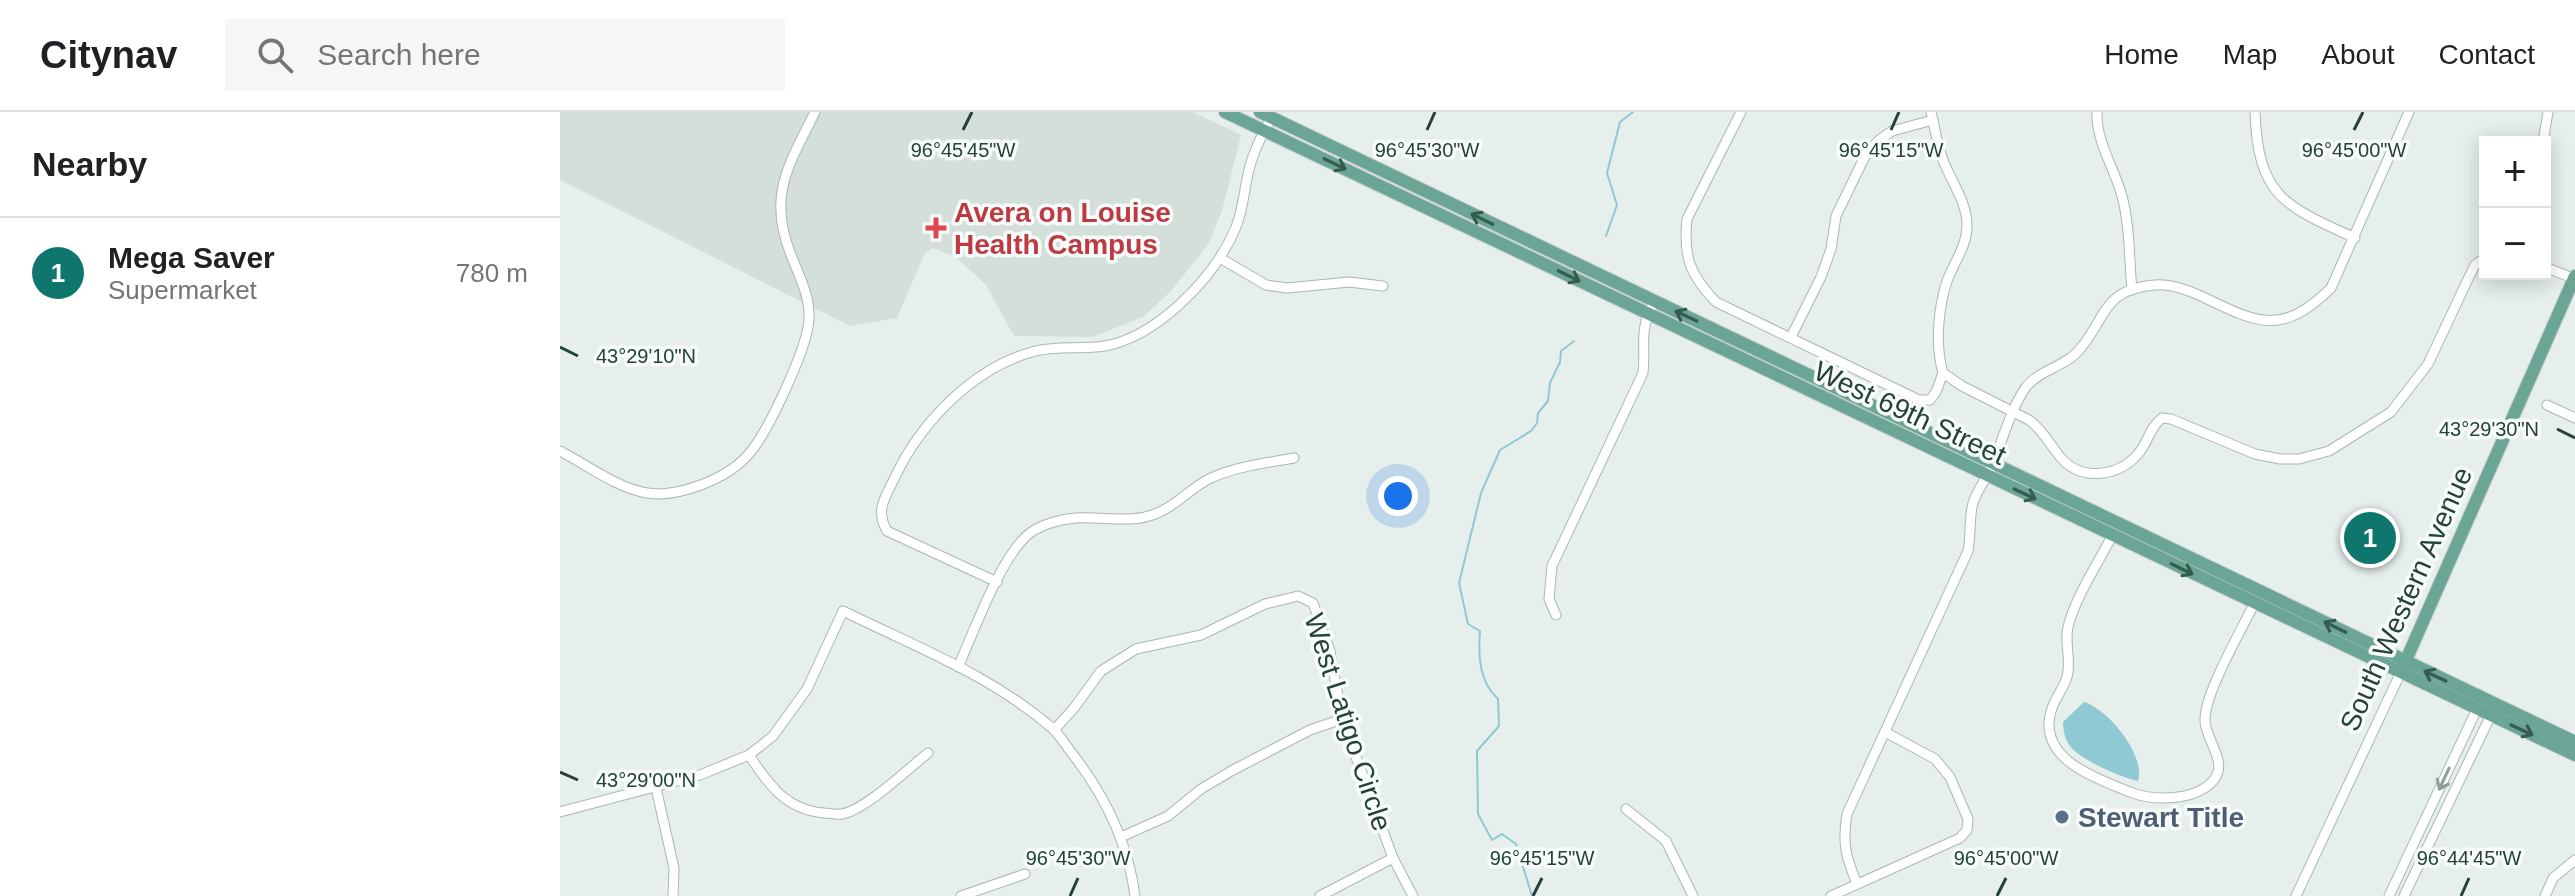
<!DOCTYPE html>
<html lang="en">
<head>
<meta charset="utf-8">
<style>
	:root { --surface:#fff; --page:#f6f6f6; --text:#202124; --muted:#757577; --line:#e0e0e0; --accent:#0f766e }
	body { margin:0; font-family:Arial,sans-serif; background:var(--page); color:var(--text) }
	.controls { position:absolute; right:24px; top:24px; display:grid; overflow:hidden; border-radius:0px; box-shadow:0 4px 20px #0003 }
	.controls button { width:72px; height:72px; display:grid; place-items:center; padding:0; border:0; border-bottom:2px solid var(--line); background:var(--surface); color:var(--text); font:40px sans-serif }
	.you { position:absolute; left:838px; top:384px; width:28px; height:28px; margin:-20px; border:6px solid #fff; border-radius:50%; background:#1a73e8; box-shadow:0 0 0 12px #1a73e833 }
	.badge { display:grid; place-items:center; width:52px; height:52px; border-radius:50%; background:var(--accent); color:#fff; font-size:26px; font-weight:700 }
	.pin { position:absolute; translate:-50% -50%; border:4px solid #fff; box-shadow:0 2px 8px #0006 }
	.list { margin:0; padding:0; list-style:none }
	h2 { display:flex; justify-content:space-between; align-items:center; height:104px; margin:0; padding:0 32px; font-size:34px }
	h2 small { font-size:26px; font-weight:400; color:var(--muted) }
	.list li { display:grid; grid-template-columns:52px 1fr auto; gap:24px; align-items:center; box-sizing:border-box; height:112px; padding:0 32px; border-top:2px solid var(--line) }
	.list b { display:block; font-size:30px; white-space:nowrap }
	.list p { margin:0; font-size:26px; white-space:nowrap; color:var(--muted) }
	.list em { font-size:26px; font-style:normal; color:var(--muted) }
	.icon { flex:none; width:44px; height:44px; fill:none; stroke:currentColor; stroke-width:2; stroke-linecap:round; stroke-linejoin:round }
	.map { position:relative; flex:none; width:2015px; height:784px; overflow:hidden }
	header { display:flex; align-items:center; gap:48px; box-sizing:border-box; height:112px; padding:0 40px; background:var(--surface); border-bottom:2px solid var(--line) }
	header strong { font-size:38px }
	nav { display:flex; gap:44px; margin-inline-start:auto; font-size:28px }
	.search { width:560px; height:72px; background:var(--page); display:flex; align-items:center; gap:20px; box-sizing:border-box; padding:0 28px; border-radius:0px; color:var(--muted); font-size:30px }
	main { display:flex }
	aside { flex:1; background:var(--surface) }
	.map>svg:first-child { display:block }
	.built { fill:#d4dfda }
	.water { fill:#8ec9d4 }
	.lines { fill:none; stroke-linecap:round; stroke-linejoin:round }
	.stream { stroke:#8ec9d4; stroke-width:2 }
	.minor-casing { stroke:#a8b8b2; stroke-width:11 }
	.major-casing { stroke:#c2cac8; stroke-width:14 }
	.minor { stroke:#fff; stroke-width:9 }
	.major { stroke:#6aa596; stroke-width:12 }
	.oneway { stroke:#365b51 }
	.oneway2 { stroke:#92a09c }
	.ticks { fill:none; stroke:#24423a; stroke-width:3 }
	.health-dot { fill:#e0444e; stroke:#f7fbf9; stroke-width:3 }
	.service-dot { fill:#5c6f8a; stroke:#f7fbf9; stroke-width:3 }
	.labels { text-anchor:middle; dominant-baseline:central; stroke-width:7; stroke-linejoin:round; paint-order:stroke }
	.health-label { font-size:28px; font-weight:bold; fill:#be3a42; stroke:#f7fbf9; text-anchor:start }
	.street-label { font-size:28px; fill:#24423a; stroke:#f7fbf9 }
	.service-label { font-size:28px; font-weight:bold; fill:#4e5e75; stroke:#f7fbf9; text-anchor:start }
	.ticks-label { font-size:20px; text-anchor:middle; fill:#24423a; stroke:#f7fbf9; stroke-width:7; stroke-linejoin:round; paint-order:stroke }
</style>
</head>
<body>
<header>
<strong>Citynav</strong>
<div class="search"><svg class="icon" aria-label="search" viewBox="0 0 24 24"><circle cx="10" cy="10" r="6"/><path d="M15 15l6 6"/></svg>Search here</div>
<nav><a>Home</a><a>Map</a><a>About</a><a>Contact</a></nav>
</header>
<main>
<aside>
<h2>Nearby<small></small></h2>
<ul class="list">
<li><span class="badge">1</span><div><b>Mega Saver</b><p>Supermarket</p></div><em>780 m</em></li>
</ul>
</aside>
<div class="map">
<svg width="2015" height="784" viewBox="0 0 2015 784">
	<rect width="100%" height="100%" fill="#e6efeb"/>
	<!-- built -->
	<path class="built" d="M0 0H633L681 23 662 99 648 133 611 179 583 205 533 225 454 224 426 173 396 145 373 136 365 141 337 206 290 214 0 68Z"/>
	<!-- water -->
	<path class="water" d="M1524 590C1548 597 1586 643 1578 669 1562 666 1519 647 1510 634 1505 627 1503 618 1503 610Z"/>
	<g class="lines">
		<!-- stream -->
		<g class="stream">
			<path d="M1046 124 1057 93 1047 61 1060 10 1073 0"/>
			<path d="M972 784 956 732 942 722 932 728 918 702 917 639 939 614 938 587C919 570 918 543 920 519L908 512 899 471 921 381 940 338 971 319 977 311 978 301 988 289 990 271 1000 250 1001 239 1014 229"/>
		</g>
		<!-- minor casing -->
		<g class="minor-casing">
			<g id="minor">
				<path d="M1181 0 1127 107C1123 145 1130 163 1156 190L1359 288H1370L1376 280 1383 261"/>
				<path d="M1371 0C1375 16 1377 33 1383 48 1391 69 1406 89 1407 111 1408 133 1394 150 1387 169 1378 197 1375 233 1383 261"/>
				<path d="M1537 0C1536 30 1554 55 1562 84 1570 114 1569 147 1572 178"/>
				<path d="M1695 0C1698 84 1724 94 1795 126"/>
				<path d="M1983 30 1988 0"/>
				<path d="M660 146 706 173 727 176 789 170 823 174"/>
				<path d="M1985 155 2015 167"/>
				<path d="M1231 225 1261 165 1271 137 1276 104 1305 44 1318 29 1332 19 1373 8"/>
				<path d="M1383 261 1402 274 1469 308C1483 318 1490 333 1501 346 1522 370 1559 364 1578 342 1588 331 1589 316 1602 306L1611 307 1695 342 1720 347H1739L1769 339 1831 300 1868 252 1909 165 1915 153 1925 146"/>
				<path d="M1987 293 2015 306"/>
				<path d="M0 339C27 353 57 376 87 381 118 386 166 367 187 344 207 323 248 235 249 207 250 183 239 164 231 143 207 83 229 53 255 0"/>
				<path d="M1552 424C1538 451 1518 481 1509 511 1503 529 1512 547 1507 565 1502 580 1490 592 1489 610 1487 651 1539 667 1570 680 1592 689 1632 689 1651 671 1671 652 1646 630 1645 609 1644 582 1681 519 1694 492"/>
				<path d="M437 470 327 419C314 397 327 383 336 363 362 309 414 256 472 240 496 233 521 238 545 234 573 229 598 212 619 193 642 172 664 144 676 115 683 98 684 79 688 62 692 42 702 23 711 6"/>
				<path d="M996 503 989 487 992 454 1083 261C1086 234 1079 222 1091 196"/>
				<path d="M398 555C414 520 441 443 470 421 482 412 502 407 516 406 543 404 569 412 595 402 617 394 631 375 651 366 677 354 707 351 734 346"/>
				<path d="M494 618 514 596 541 559 576 537 641 523 705 492 738 484 753 491 770 539 782 607 833 746 853 784"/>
				<path d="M189 643C208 672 226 698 264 701 269 701 277 703 282 702 305 698 348 657 368 641"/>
				<path d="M96 676 114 756 113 784"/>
				<path d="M1066 697 1106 729 1133 784"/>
				<path d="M0 700 140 663 189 643 213 624 247 577 283 499C354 534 431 563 492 616 499 622 505 632 511 640 544 682 568 730 575 784"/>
				<path d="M561 725 608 704 641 677 673 658 750 618 782 607"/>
				<path d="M1297 772C1286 745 1282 732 1287 702L1408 439C1411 424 1409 405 1413 391 1417 378 1427 366 1432 353 1443 328 1450 298 1466 275 1479 258 1507 254 1520 237 1547 205 1542 178 1594 173 1610 171 1626 177 1641 184 1697 211 1721 225 1771 176L1849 0"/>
				<path d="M401 784 465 762"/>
				<path d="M760 784 833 746"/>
				<path d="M1271 784 1400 726 1407 718 1408 707 1390 665 1375 647 1325 620"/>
				<path d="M1736 784 1840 562"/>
				<path d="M1829 784 1917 597"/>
				<path d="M1844 784 1931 603"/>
				<path d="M1985 784 1993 766 2015 748"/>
			</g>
		</g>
		<!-- major casing -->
		<g class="major-casing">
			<g id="major">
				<path d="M665 0 2015 643"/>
				<path d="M700 0 2015 630"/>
				<path d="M1843 555 2015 164"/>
			</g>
		</g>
		<!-- minor -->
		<use href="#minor" class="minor"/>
		<!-- major -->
		<use href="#major" class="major"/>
	</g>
	<!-- one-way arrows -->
	<defs><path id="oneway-shaft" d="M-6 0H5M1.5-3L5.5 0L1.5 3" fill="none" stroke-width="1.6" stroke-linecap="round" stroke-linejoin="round" transform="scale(2)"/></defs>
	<g class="oneway">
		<use href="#oneway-shaft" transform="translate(775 52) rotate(26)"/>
		<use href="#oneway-shaft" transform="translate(922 107) rotate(-154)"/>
		<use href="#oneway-shaft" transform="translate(1009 164) rotate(26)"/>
		<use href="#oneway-shaft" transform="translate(1126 204) rotate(-155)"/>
		<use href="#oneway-shaft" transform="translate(1465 382) rotate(25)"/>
		<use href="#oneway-shaft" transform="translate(1622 457) rotate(26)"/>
		<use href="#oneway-shaft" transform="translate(1775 515) rotate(-154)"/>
		<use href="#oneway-shaft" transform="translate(1875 564) rotate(-155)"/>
		<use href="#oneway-shaft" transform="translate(1962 618) rotate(25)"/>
	</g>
	<use class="oneway2" href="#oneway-shaft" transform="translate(1884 667) rotate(115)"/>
	<!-- ticks -->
	<path class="ticks" d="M403 18 412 0M867 18 875 0M1331 18 1339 0M1794 18 1803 0M0 235 18 244M1997 317 2015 326M0 660 18 668M510 784 518 766M973 784 982 766M1437 784 1446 766M1901 784 1909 766"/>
	<!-- markers -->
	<path class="health-dot" d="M372 104h8v8h8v8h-8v8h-8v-8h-8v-8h8z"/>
	<circle class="service-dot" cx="1502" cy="705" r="8"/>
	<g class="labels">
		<!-- health labels -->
		<g class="health-label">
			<text x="394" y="100">Avera on Louise<tspan x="394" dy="32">Health Campus</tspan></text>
		</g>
		<!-- street labels -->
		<g class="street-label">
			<text transform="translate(1350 301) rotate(25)">West 69th Street</text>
			<text transform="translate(1846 487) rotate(-66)">South Western Avenue</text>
			<text transform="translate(788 610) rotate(72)">West Latigo Circle</text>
		</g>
		<!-- service labels -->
		<g class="service-label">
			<text x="1518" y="705">Stewart Title</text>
		</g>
	</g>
	<g class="ticks-label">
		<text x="403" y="45">96°45'45"W</text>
		<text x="867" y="45">96°45'30"W</text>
		<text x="1331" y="45">96°45'15"W</text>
		<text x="1794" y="45">96°45'00"W</text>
		<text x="86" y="251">43°29'10"N</text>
		<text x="1929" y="324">43°29'30"N</text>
		<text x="86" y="675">43°29'00"N</text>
		<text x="518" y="753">96°45'30"W</text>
		<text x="982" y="753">96°45'15"W</text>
		<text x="1446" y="753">96°45'00"W</text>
		<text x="1909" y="753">96°44'45"W</text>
	</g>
</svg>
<div class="controls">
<button>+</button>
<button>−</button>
</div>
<div class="you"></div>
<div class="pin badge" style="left:1810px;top:426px">1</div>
</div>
</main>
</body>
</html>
